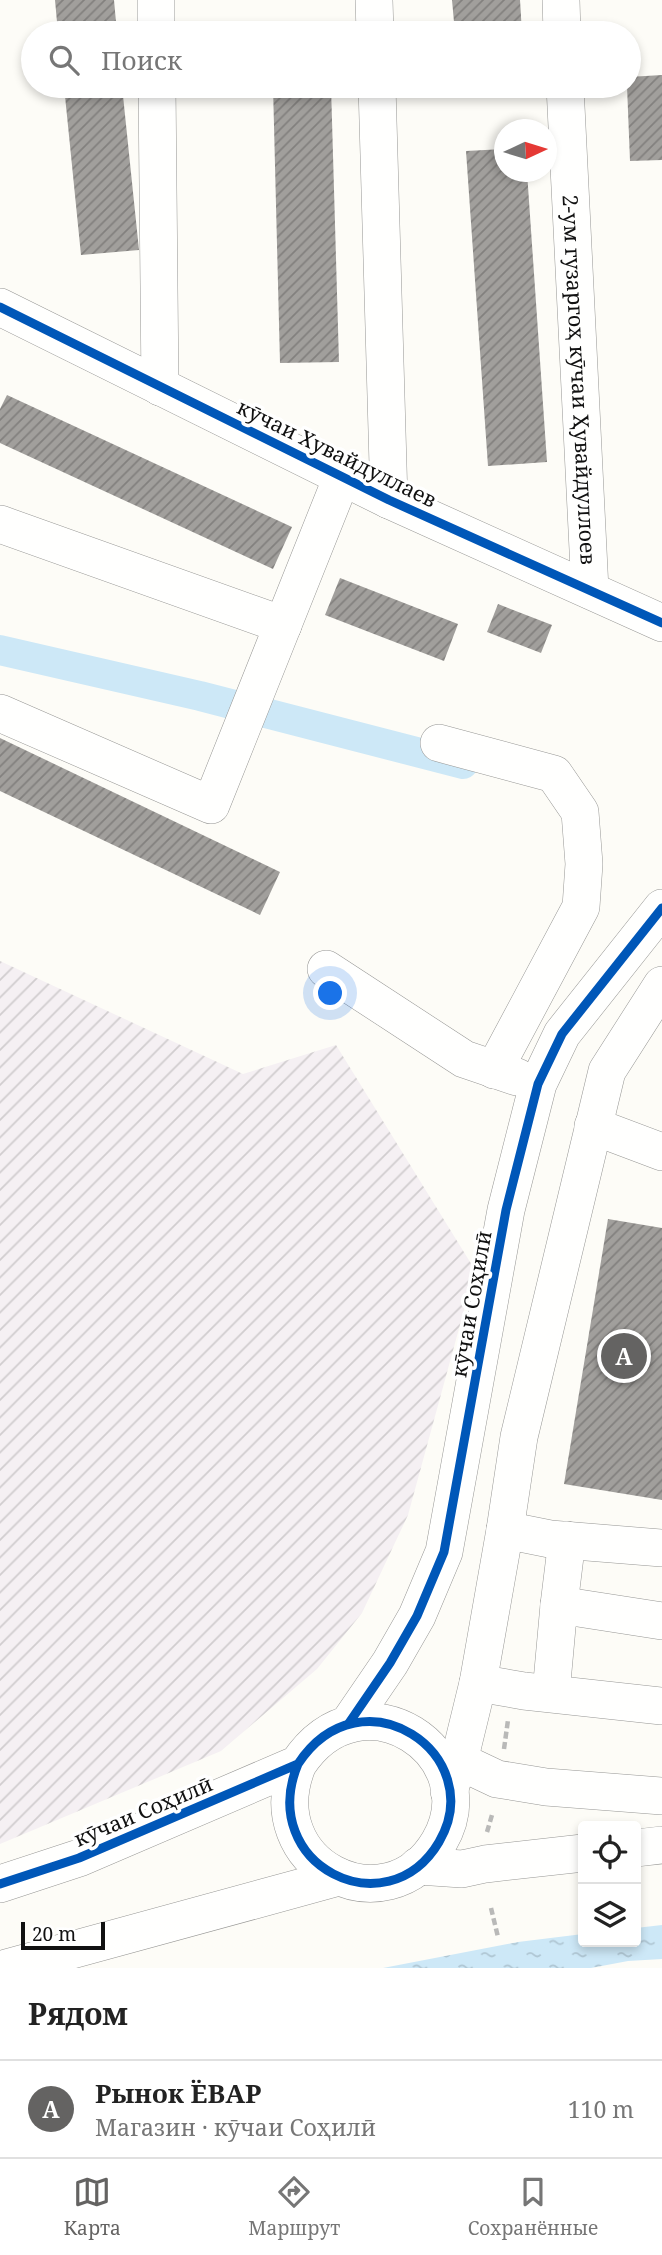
<!DOCTYPE html>
<html lang="ru">
<head>
<meta charset="utf-8">
<style>
	:root { --surface:#fff; --page:#f6f6f6; --text:#222; --muted:#767676; --line:#e0e0e0; --accent:#646362 }
	body { margin:0; font-family:"Noto Serif",serif; background:var(--page); color:var(--text) }
	.controls { position:absolute; right:21px; bottom:21px; display:grid; overflow:hidden; border-radius:7px; box-shadow:0 4px 10px #0003 }
	.controls button { width:63px; height:63px; display:grid; place-items:center; padding:0; border:0; border-bottom:2px solid var(--line); background:var(--surface); color:var(--text); font:35px sans-serif }
	.compass { position:absolute; left:494px; top:119px; width:63px; height:63px; border-radius:50%; background:var(--surface); box-shadow:0 4px 10px #0003; rotate:86deg }
	.scale { position:absolute; left:21px; bottom:18px; width:84px; box-sizing:border-box; padding-left:7px; border:4px solid #111; border-top:0; font-size:19px; line-height:24px; white-space:nowrap; color:#111; -webkit-text-stroke:5px #fff; paint-order:stroke }
	.you { position:absolute; left:331px; top:994px; width:24px; height:24px; margin:-18px; border:5px solid #fff; border-radius:50%; background:#1a73e8; box-shadow:0 0 0 10px #1a73e833 }
	.badge { display:grid; place-items:center; width:46px; height:46px; border-radius:50%; background:var(--accent); color:#fff; font-size:23px; font-weight:700 }
	.pin { position:absolute; translate:-50% -50%; border:4px solid #fff; box-shadow:0 2px 7px #0006 }
	.list { margin:0; padding:0; list-style:none }
	h2 { display:flex; justify-content:space-between; align-items:center; height:91px; margin:0; padding:0 28px; font-size:30px }
	h2 small { font-size:23px; font-weight:400; color:var(--muted) }
	.list li { display:grid; grid-template-columns:46px 1fr auto; gap:21px; align-items:center; box-sizing:border-box; height:98px; padding:0 28px; border-top:2px solid var(--line) }
	.list b { display:block; font-size:26px; white-space:nowrap }
	.list p { margin:0; font-size:23px; white-space:nowrap; color:var(--muted) }
	.list em { font-size:23px; font-style:normal; color:var(--muted) }
	.icon { flex:none; width:38px; height:38px; fill:none; stroke:currentColor; stroke-width:2; stroke-linecap:round; stroke-linejoin:round }
	.map { position:relative; flex:none; width:662px; height:1968px; overflow:hidden }
	.search { position:absolute; background:var(--surface); box-shadow:0 4px 10px #0003; left:21px; right:21px; top:21px; height:77px; display:flex; align-items:center; gap:18px; box-sizing:border-box; padding:0 24px; border-radius:38px; color:var(--muted); font-size:26px }
	.sheet { height:189px; background:var(--surface) }
	nav { display:flex; justify-content:space-around; align-items:center; box-sizing:border-box; height:98px; border-top:2px solid var(--line); background:var(--surface); font-size:19px; color:var(--muted) }
	nav a { display:grid; justify-items:center; gap:4px }
	nav .on { color:var(--accent) }
	.map>svg:first-child { display:block }
	.industrial { fill:url(#industrial-furrows) }
	.water { fill:url(#water-ripples) }
	.lines { fill:none; stroke-linecap:round; stroke-linejoin:round }
	.canal { stroke:#cde8f7; stroke-width:30 }
	.building { fill:url(#building-hatch) }
	.minor-casing { stroke:#979795; stroke-width:38 }
	.path { stroke:#b9b9b8; stroke-width:4.5; stroke-dasharray:7 3.5; stroke-linecap:butt }
	.minor { stroke:#fffffe; stroke-width:37 }
	.cycleway-casing { stroke:#fff; stroke-width:13 }
	.cycleway { stroke:#0057b8; stroke-width:9 }
	.labels { text-anchor:middle; dominant-baseline:central; stroke-width:7; stroke-linejoin:round; paint-order:stroke }
	.street-label { font-size:21px; fill:#111; stroke:#fff }
</style>
</head>
<body>
<div class="map">
<svg width="662" height="1968" viewBox="0 0 662 1968">
	<defs>
		<pattern id="industrial-furrows" width="10" height="10" patternUnits="userSpaceOnUse" patternTransform="scale(1.75)"><rect width="10" height="10" fill="#f5f0f3"/><path d="M-1 1l2-2M0 10L10 0M9 11l2-2" fill="none" stroke="#d1cdcf"/></pattern>
		<pattern id="water-ripples" width="26" height="14" patternUnits="userSpaceOnUse" patternTransform="scale(1.75)"><rect width="26" height="14" fill="#cde8f7"/><path d="M2 4q2-2 4 0t4 0M15 11q2-2 4 0t4 0" fill="none" stroke="#afc6d3"/></pattern>
		<pattern id="building-hatch" width="6" height="6" patternUnits="userSpaceOnUse" patternTransform="scale(1.75)"><rect width="6" height="6" fill="#a19f9c"/><path d="M-1 1l2-2M0 6l6-6M5 7l2-2" fill="none" stroke="#82807e"/></pattern>
	</defs>
	<rect width="100%" height="100%" fill="#fdfcf7"/>
	<!-- industrial -->
	<path class="industrial" d="M0 961 243 1074 336 1045 475 1270 408 1515 362 1613 317 1669 221 1751 0 1844Z"/>
	<!-- water -->
	<path class="water" d="M662 1925V1959L628 1961 591 1968H383L518 1942 583 1934V1942H636V1928Z"/>
	<g class="lines">
		<!-- canal -->
		<path class="canal" d="M0 650 200 696 463 764"/>
	</g>
	<!-- building -->
	<g class="building">
		<path d="M55 0H114L117 33H58Z"/>
		<path d="M452 0H520L522 33H455Z"/>
		<path d="M662 75V160L630 161 627 86H629V77Z"/>
		<path d="M64 86H122L139 250 81 255Z"/>
		<path d="M273 86H331L339 362 280 363Z"/>
		<path d="M504 149V172H527L547 462 488 466 466 151Z"/>
		<path d="M7 395 292 527 273 569 0 443V409Z"/>
		<path d="M340 578 458 624 444 661 325 615Z"/>
		<path d="M498 604 552 625 541 653 487 632Z"/>
		<path d="M0 738 280 872 260 915 0 791Z"/>
		<path d="M608 1219 662 1228V1500L564 1484Z"/>
	</g>
	<g class="lines">
		<!-- minor casing -->
		<g class="minor-casing">
			<g id="minor">
				<path d="M156 0V33"/>
				<path d="M374 0 375 33"/>
				<path d="M561 0 562 33"/>
				<path d="M157 86 160 387"/>
				<path d="M377 86 389 500"/>
				<path id="s1" d="M565 86 590 590"/>
				<path d="M0 307 389 500 662 623"/>
				<path d="M0 524 283 625"/>
				<path d="M0 713 211 805 342 477"/>
				<path d="M439 743 554 774 580 812 584 864 581 907 494 1070"/>
				<path d="M326 969 464 1059 517 1077"/>
				<path d="M593 1126 662 1152"/>
				<path d="M505 1530 550 1539 662 1548"/>
				<path d="M559 1605 567 1540"/>
				<path d="M478 1683 524 1691 662 1706"/>
				<path d="M551 1693 559 1605 662 1621"/>
				<path d="M349 1723 390 1663 417 1616 444 1552 506 1210 538 1084 562 1034 662 908"/>
				<path d="M459 1761 497 1779 546 1787 662 1796"/>
				<path d="M449 1791 459 1761 478 1683 505 1530 519 1437 607 1071 662 985"/>
				<path d="M636 1848 662 1845"/>
				<path d="M418 1866 462 1869 485 1864 583 1853"/>
				<path d="M0 1884 79 1858 298 1764C362 1667 490 1755 439 1842 387 1930 256 1865 298 1764"/>
				<path d="M6 1968 339 1877"/>
			</g>
		</g>
		<!-- path -->
		<g class="path">
			<path d="M504 1749 508 1720"/>
			<path d="M487 1832 492 1815"/>
			<path d="M491 1908 498 1937"/>
		</g>
		<!-- minor -->
		<use href="#minor" class="minor"/>
		<!-- cycleway casing -->
		<g class="cycleway-casing">
			<g id="cycleway">
				<path d="M0 307 389 500 662 623"/>
				<path d="M349 1723 390 1663 417 1616 444 1552 506 1210 538 1084 562 1034 662 908"/>
				<path d="M0 1884 79 1858 298 1764C362 1667 490 1755 439 1842 387 1930 256 1865 298 1764"/>
			</g>
		</g>
		<!-- cycleway -->
		<use href="#cycleway" class="cycleway"/>
	</g>
	<g class="labels">
		<!-- street labels -->
		<g class="street-label">
			<text stroke="none"><textPath href="#s1" startOffset="294">2-ум гузаргоҳ кӯчаи Ҳувайдуллоев</textPath></text>
			<text transform="translate(337 453) rotate(26)">кӯчаи Хувайдуллаев</text>
			<text transform="translate(471 1304) rotate(-80)">кӯчаи Соҳилӣ</text>
			<text transform="translate(143 1811) rotate(-23)">кӯчаи Соҳилӣ</text>
		</g>
	</g>
</svg>
<div class="controls">
<button><svg class="icon" aria-label="locate" viewBox="0 0 24 24"><circle cx="12" cy="12" r="6"/><path d="M12 2v4M12 18v4M2 12h4M18 12h4"/></svg></button>
<button><svg class="icon" aria-label="layers" viewBox="0 0 24 24"><path d="M12 4l9 5-9 5-9-5zM3 14l9 5 9-5"/></svg></button>
</div>
<svg class="compass" viewBox="-18 -18 36 36"><path d="M0-13l5 13h-10z" fill="#e53935"/><path d="M0 13l5-13h-10z" fill="#767676"/></svg>
<div class="scale">20 m</div>
<div class="you"></div>
<div class="pin badge" style="left:624px;top:1356px">A</div>
<div class="search"><svg class="icon" aria-label="search" viewBox="0 0 24 24"><circle cx="10" cy="10" r="6"/><path d="M15 15l6 6"/></svg>Поиск</div>
</div>
<section class="sheet">
<h2>Рядом<small></small></h2>
<ul class="list">
<li><span class="badge">A</span><div><b>Рынок ЁВАР</b><p>Магазин · кӯчаи Соҳилӣ</p></div><em>110 m</em></li>
</ul>
</section>
<nav>
<a class="on"><svg class="icon" aria-label="map" viewBox="0 0 24 24"><path d="M3 6l6-2 6 2 6-2v14l-6 2-6-2-6 2zM9 4v14M15 6v14"/></svg>Карта</a>
<a><svg class="icon" aria-label="directions" viewBox="0 0 24 24"><path d="M12 3l9 9-9 9-9-9zM9 14v-3h6M13 9l2 2-2 2"/></svg>Маршрут</a>
<a><svg class="icon" aria-label="saved" viewBox="0 0 24 24"><path d="M7 4h10v16l-5-4-5 4z"/></svg>Сохранённые</a>
</nav>
</body>
</html>
